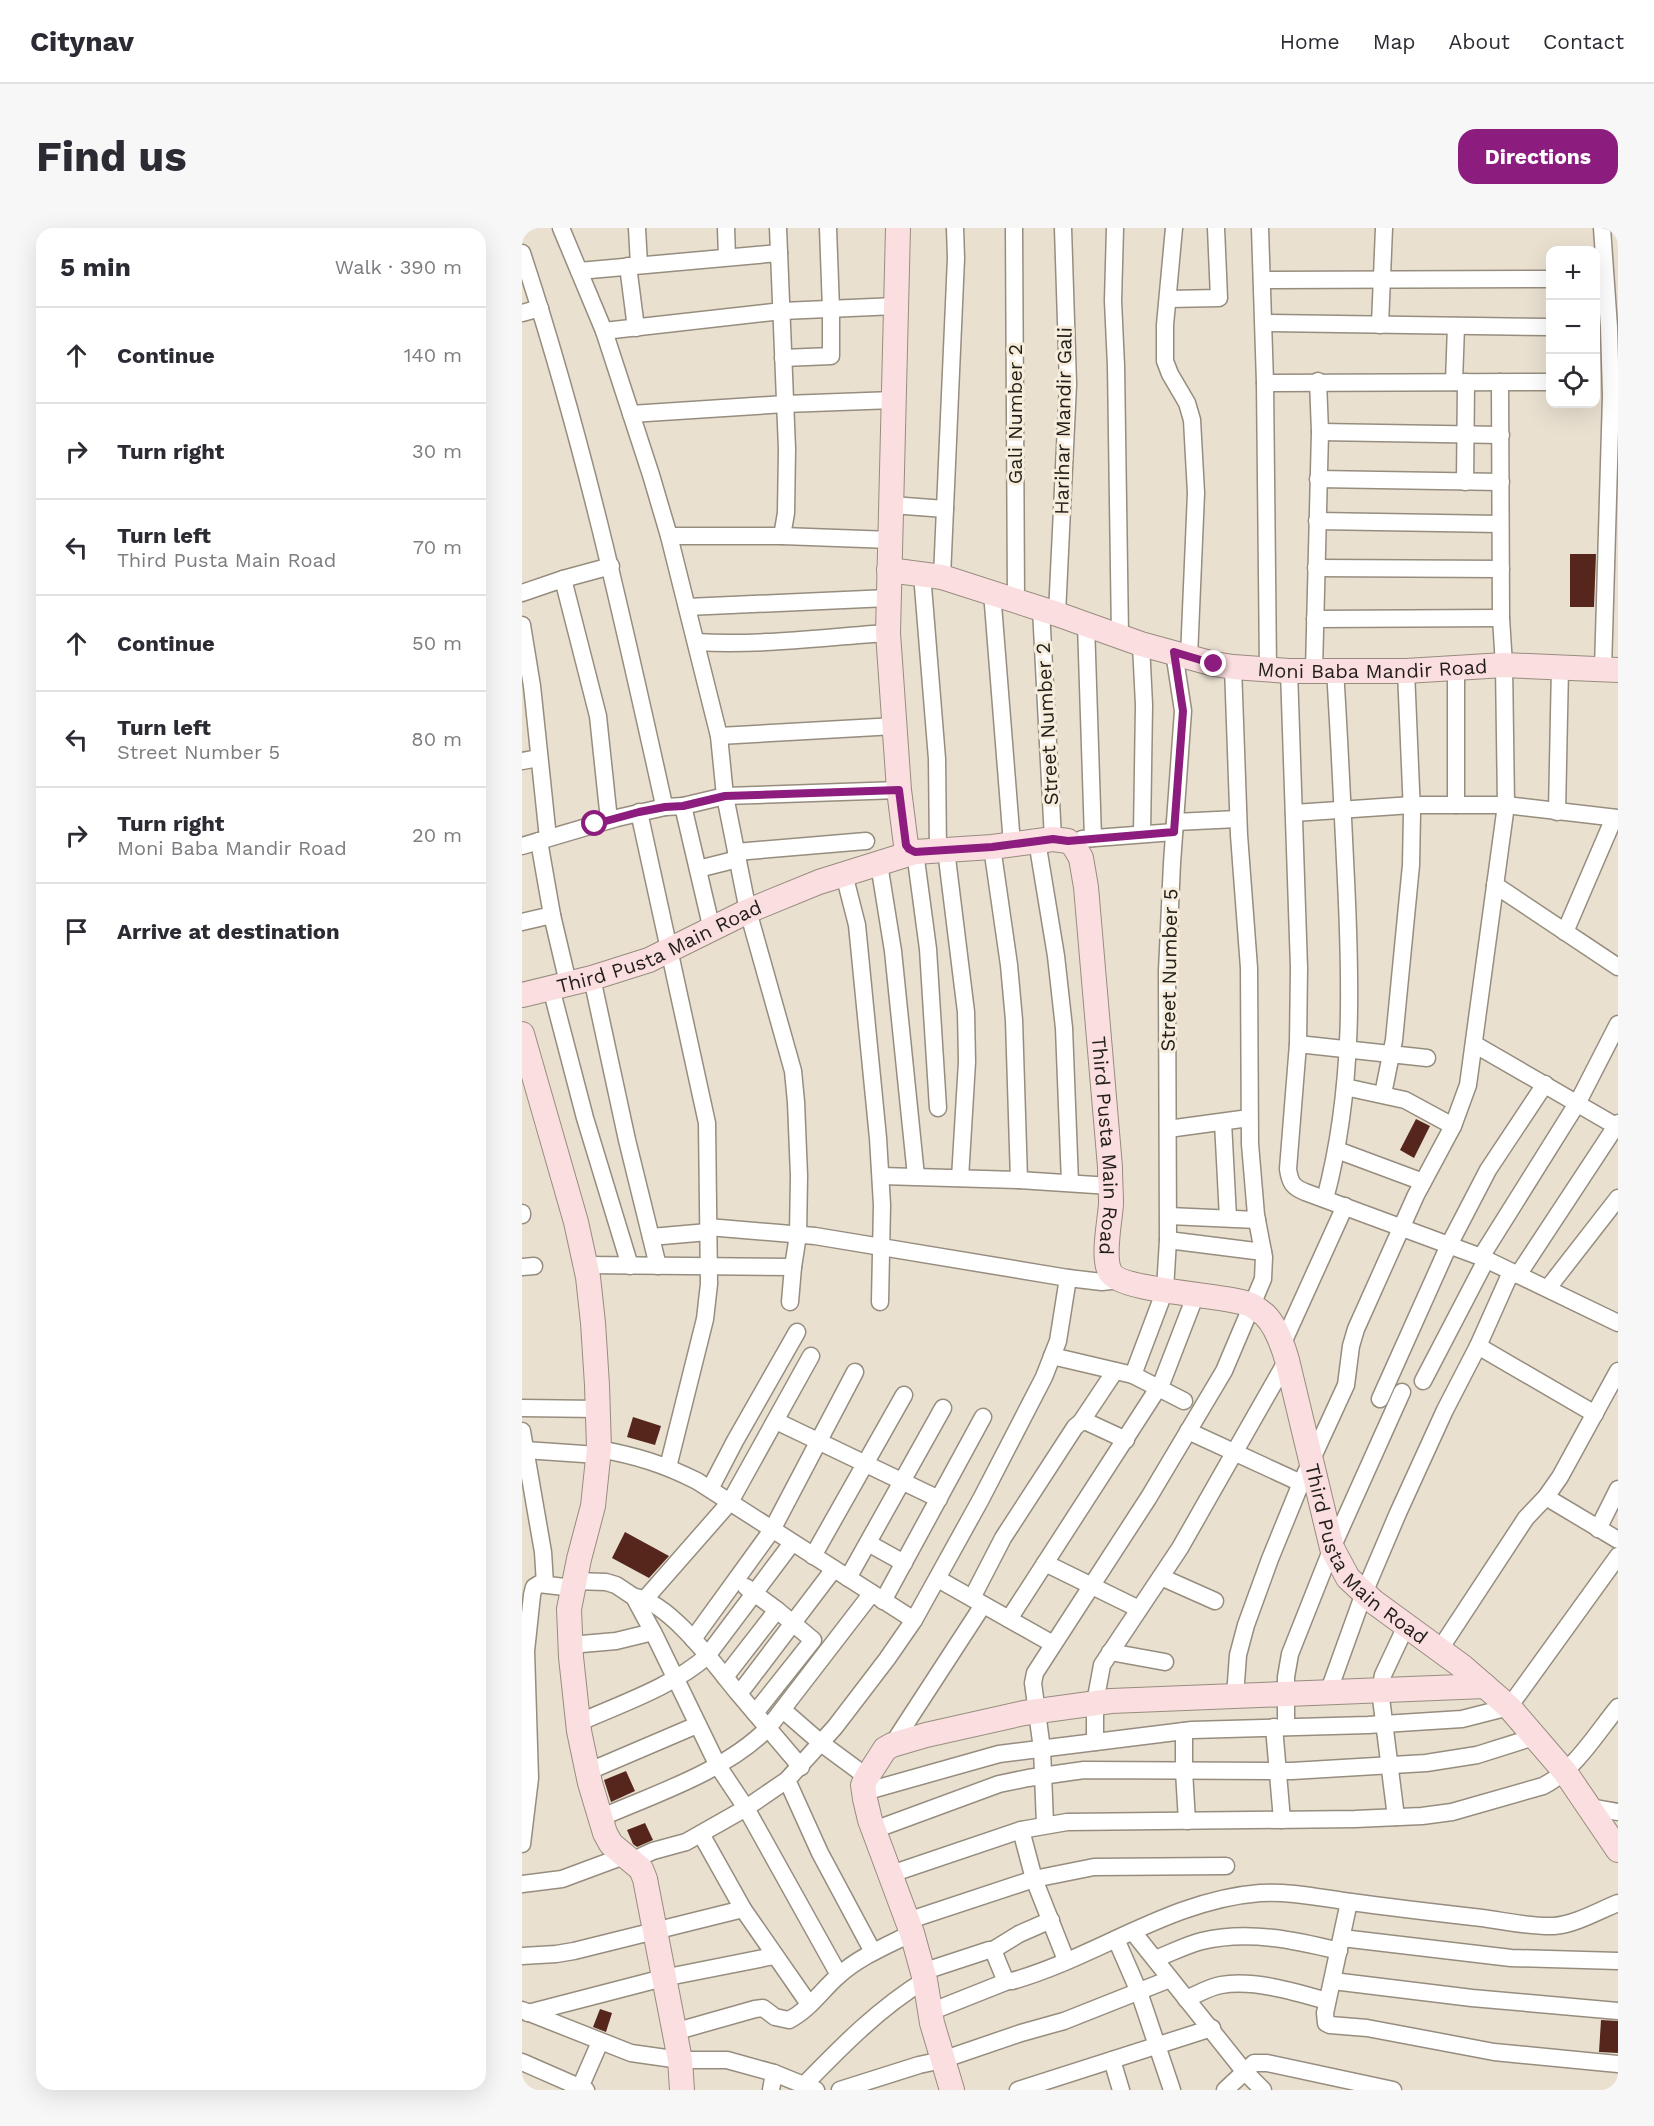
<!DOCTYPE html>
<html lang="en">
<head>
<meta charset="utf-8">
<style>
	:root { --surface:#fff; --page:#f7f7f7; --text:#2b2b33; --muted:#7c7c81; --line:#e1e1e2; --accent:#8d1c7f }
	body { margin:0; font-family:"Work Sans",sans-serif; background:var(--page); color:var(--text) }
	.controls { position:absolute; right:18px; top:18px; display:grid; overflow:hidden; border-radius:12px; box-shadow:0 6px 24px #0002 }
	.controls button { width:54px; height:54px; display:grid; place-items:center; padding:0; border:0; border-bottom:2px solid var(--line); background:var(--surface); color:var(--text); font:30px sans-serif }
	.stop { position:absolute; width:18px; height:18px; margin:-14px; border:4px solid #8d1c7f; border-radius:50%; background:#fff }
	.stop.end { background:#8d1c7f; border-color:#fff; box-shadow:0 2px 6px #0008 }
	.list { margin:0; padding:0; list-style:none }
	h2 { display:flex; justify-content:space-between; align-items:center; height:78px; margin:0; padding:0 24px; font-size:26px }
	h2 small { font-size:20px; font-weight:400; color:var(--muted) }
	.list li { display:grid; grid-template-columns:39px 1fr auto; gap:18px; align-items:center; box-sizing:border-box; height:96px; padding:0 24px; border-top:2px solid var(--line) }
	.list b { display:block; font-size:22px; white-space:nowrap }
	.list p { margin:0; font-size:20px; white-space:nowrap; color:var(--muted) }
	.list em { font-size:20px; font-style:normal; color:var(--muted) }
	.icon { flex:none; width:33px; height:33px; fill:none; stroke:currentColor; stroke-width:2; stroke-linecap:round; stroke-linejoin:round }
	.map { position:relative; flex:none; width:1096px; height:1862px; overflow:hidden; border-radius:18px }
	header { display:flex; align-items:center; gap:36px; box-sizing:border-box; height:84px; padding:0 30px; background:var(--surface); border-bottom:2px solid var(--line) }
	header strong { font-size:28px }
	nav { display:flex; gap:33px; margin-inline-start:auto; font-size:21px }
	.intro { display:flex; align-items:center; justify-content:space-between; box-sizing:border-box; height:144px; padding:0 36px }
	h1 { margin:0; font-size:42px }
	.button { padding:15px 27px; border-radius:18px; background:var(--accent); color:#fff; font-size:21px; font-weight:700 }
	main { display:flex; gap:36px; padding:0 36px }
	aside { flex:1; background:var(--surface); border-radius:18px; box-shadow:0 6px 24px #0002 }
	.map>svg:first-child { display:block }
	.building { fill:#56261d }
	.lines { fill:none; stroke-linecap:round; stroke-linejoin:round }
	.street-casing { stroke:#968d7e; stroke-width:19 }
	.secondary-casing { stroke:#968d7e; stroke-width:26 }
	.street { stroke:#fff; stroke-width:16 }
	.secondary { stroke:#fbdee0; stroke-width:24 }
	.route { stroke:#8d1c7f; stroke-width:8 }
	.labels { text-anchor:middle; dominant-baseline:central; stroke-width:6; stroke-linejoin:round; paint-order:stroke }
	.street-label { font-size:20px; fill:#221f19; stroke:#f6eddd }
</style>
</head>
<body>
<header>
<strong>Citynav</strong>
<nav><a>Home</a><a>Map</a><a>About</a><a>Contact</a></nav>
</header>
<div class="intro"><h1>Find us</h1><a class="button">Directions</a></div>
<main>
<aside>
<h2>5 min<small>Walk · 390 m</small></h2>
<ul class="list">
<li><svg class="icon" aria-label="ahead" viewBox="0 0 24 24"><path d="M12 20V5M6 11l6-6 6 6"/></svg><div><b>Continue</b></div><em>140 m</em></li>
<li><svg class="icon" aria-label="right" viewBox="0 0 24 24"><path d="M7 20v-9h11M14 6l5 5-5 5"/></svg><div><b>Turn right</b></div><em>30 m</em></li>
<li><svg class="icon" aria-label="left" viewBox="0 0 24 24"><path d="M17 20v-9H6M10 6l-5 5 5 5"/></svg><div><b>Turn left</b><p>Third Pusta Main Road</p></div><em>70 m</em></li>
<li><svg class="icon" aria-label="ahead" viewBox="0 0 24 24"><path d="M12 20V5M6 11l6-6 6 6"/></svg><div><b>Continue</b></div><em>50 m</em></li>
<li><svg class="icon" aria-label="left" viewBox="0 0 24 24"><path d="M17 20v-9H6M10 6l-5 5 5 5"/></svg><div><b>Turn left</b><p>Street Number 5</p></div><em>80 m</em></li>
<li><svg class="icon" aria-label="right" viewBox="0 0 24 24"><path d="M7 20v-9h11M14 6l5 5-5 5"/></svg><div><b>Turn right</b><p>Moni Baba Mandir Road</p></div><em>20 m</em></li>
<li><svg class="icon" aria-label="arrive" viewBox="0 0 24 24"><path d="M6 21V4h12l-3 4 3 4H6"/></svg><div><b>Arrive at destination</b></div></li>
</ul>
</aside>
<div class="map">
<svg width="1096" height="1862" viewBox="0 0 1096 1862">
	<rect width="100%" height="100%" fill="#e9e0d0"/>
	<!-- building -->
	<g class="building">
		<path d="M1048 326H1074L1072 379H1048Z"/>
		<path d="M894 891 908 898 892 930 878 922Z"/>
		<path d="M111 1189 139 1198 133 1217 105 1209Z"/>
		<path d="M103 1304 147 1328 127 1350 90 1330Z"/>
		<path d="M104 1543 113 1563 89 1574 82 1552Z"/>
		<path d="M123 1595 131 1612 115 1619 111 1616 105 1602Z"/>
		<path d="M78 1781 90 1785 84 1804 71 1799Z"/>
		<path d="M1079 1792 1096 1793V1825L1077 1824Z"/>
	</g>
	<g class="lines">
		<!-- street casing -->
		<g class="street-casing">
			<g id="street">
				<path d="M39 0 82 103 129 247 147 308 197 508 203 568 226 683 271 843 274 874 277 948 276 1007 271 1039 63 1037"/>
				<path d="M115 0 117 37"/>
				<path d="M204 0 205 29"/>
				<path d="M256 0 265 221 264 285 260 308"/>
				<path d="M492 0 494 373"/>
				<path d="M593 0 591 73 594 138 598 408"/>
				<path d="M652 0 643 97V133L648 146 665 175 670 192 674 265 667 429"/>
				<path d="M738 0 743 155 746 441"/>
				<path d="M1080 0 1087 99 1089 168 1081 441"/>
				<path d="M0 25C60 206 101 392 142 577L144 579 161 578 190 702"/>
				<path d="M106 38 114 100"/>
				<path d="M57 43 257 25"/>
				<path d="M740 52 1028 51"/>
				<path d="M646 71 697 70 694 0"/>
				<path d="M0 85 18 80"/>
				<path d="M742 95 1028 99"/>
				<path d="M858 97 862 0"/>
				<path d="M82 103 260 83 374 78"/>
				<path d="M261 130 309 128V81L306 0"/>
				<path d="M932 154 934 98"/>
				<path d="M743 155 1028 154"/>
				<path d="M109 186 263 176 372 172"/>
				<path d="M798 204 979 207"/>
				<path d="M796 251 979 254"/>
				<path d="M943 254 944 154"/>
				<path d="M370 277 423 281"/>
				<path d="M795 293 978 296"/>
				<path d="M147 308H260L369 312"/>
				<path d="M794 340 979 341"/>
				<path d="M400 346 415 531 416 622"/>
				<path d="M420 349 434 30 433 0"/>
				<path d="M41 351 89 338"/>
				<path d="M470 364 490 616"/>
				<path d="M0 365 41 351 76 488 87 592"/>
				<path d="M165 379 366 370"/>
				<path d="M519 381 531 611"/>
				<path d="M535 386 546 156 541 0"/>
				<path d="M793 391 979 390"/>
				<path d="M564 396 571 610"/>
				<path d="M0 397 10 458 26 610"/>
				<path d="M174 414C238 418 302 409 366 405"/>
				<path d="M619 416 622 477 620 606"/>
				<path d="M792 442 798 204 796 153"/>
				<path d="M767 443 777 740 776 816 766 941C768 955 771 959 783 964L959 1029 1096 1095"/>
				<path d="M197 508 373 498"/>
				<path d="M0 533 17 530"/>
				<path d="M934 577V440"/>
				<path d="M161 578 203 568 377 562"/>
				<path d="M117 584 185 895 187 1056 183 1091 146 1239"/>
				<path d="M1035 584 1038 439"/>
				<path d="M772 585 890 577H984L1096 590"/>
				<path d="M653 594 716 591"/>
				<path d="M560 611 652 604"/>
				<path d="M515 613 534 728 542 800 548 955"/>
				<path d="M0 618 95 590 143 579"/>
				<path d="M470 619 487 737 492 792 497 952"/>
				<path d="M424 622 444 784 445 834 438 950"/>
				<path d="M214 624 344 613"/>
				<path d="M393 624 406 721 416 880"/>
				<path d="M357 636 371 723 394 948"/>
				<path d="M176 641 216 631"/>
				<path d="M322 646 335 697 356 910 360 977 358 1074"/>
				<path d="M973 657 1096 739"/>
				<path d="M30 687 46 755"/>
				<path d="M0 694 30 687 17 613"/>
				<path d="M1043 704 1092 590"/>
				<path d="M70 750 105 912 136 1038"/>
				<path d="M29 760 63 890 108 1038"/>
				<path d="M776 816 905 830"/>
				<path d="M952 816 1094 898"/>
				<path d="M823 859 883 872 931 898"/>
				<path d="M861 866 872 812 889 637 890 585 884 443"/>
				<path d="M701 894 706 990"/>
				<path d="M646 901 727 890"/>
				<path d="M815 922 901 954"/>
				<path d="M359 948 497 952 588 958"/>
				<path d="M803 971C833 859 829 747 823 632 820 569 817 505 813 442"/>
				<path d="M0 985V987"/>
				<path d="M647 988 735 992"/>
				<path d="M186 999 293 1008 546 1050 580 1054 597 1052"/>
				<path d="M129 1009 186 1004"/>
				<path d="M646 1012 741 1024"/>
				<path d="M959 1029 1056 874 1096 796"/>
				<path d="M0 1039 12 1038"/>
				<path d="M996 1047 1096 895"/>
				<path d="M1026 1060 1096 970"/>
				<path d="M268 1074 271 1039"/>
				<path d="M760 1117 823 978"/>
				<path d="M956 1118 1073 1186"/>
				<path d="M530 1128 611 1147 643 1062 646 1012 645 743 650 635 661 483 652 424"/>
				<path d="M611 1147 662 1173"/>
				<path d="M901 1153 964 1032"/>
				<path d="M858 1171 927 1017 966 942 1023 856"/>
				<path d="M0 1180 76 1181"/>
				<path d="M254 1193 417 1271"/>
				<path d="M559 1194 593 1143"/>
				<path d="M0 1203 21 1324 23 1356"/>
				<path d="M666 1203 779 1255"/>
				<path d="M77 1221C115 1228 141 1236 175 1253L392 1392"/>
				<path d="M3 1222 76 1227"/>
				<path d="M188 1261 213 1213 275 1104"/>
				<path d="M1024 1269 1096 1312"/>
				<path d="M1076 1301 1096 1261"/>
				<path d="M346 1315 382 1335"/>
				<path d="M291 1328 382 1167"/>
				<path d="M523 1335 617 1381"/>
				<path d="M639 1349 693 1373"/>
				<path d="M326 1350 421 1180"/>
				<path d="M416 1351 531 1416"/>
				<path d="M52 1353 84 1354 94 1357 112 1369 133 1408 196 1538 224 1580 317 1747"/>
				<path d="M114 1369C149 1376 193 1437 216 1465 237 1490 258 1514 279 1539"/>
				<path d="M450 1370 481 1310 553 1199 559 1194H565L604 1212"/>
				<path d="M123 1371 208 1274 289 1128"/>
				<path d="M361 1373 461 1189"/>
				<path d="M487 1391 640 1154 674 1066"/>
				<path d="M171 1411 250 1302 333 1144"/>
				<path d="M48 1417 94 1413 131 1404"/>
				<path d="M918 1421 1004 1290 1024 1269 1038 1249 1096 1143"/>
				<path d="M588 1424 643 1434"/>
				<path d="M203 1449 255 1382 224 1359"/>
				<path d="M806 1465 842 1365 876 1285 923 1182 956 1118 989 1044"/>
				<path d="M217 1466 312 1341"/>
				<path d="M713 1468 716 1427 724 1397 748 1331 779 1255 824 1157 829 1118 834 1101 894 967 931 898 946 857 984 577 982 437 979 390 978 154"/>
				<path d="M261 1482 299 1515 345 1549"/>
				<path d="M233 1485 291 1412 255 1382"/>
				<path d="M56 1495C96 1477 152 1458 185 1428L270 1315"/>
				<path d="M752 1499 760 1592"/>
				<path d="M764 1499V1449L768 1426 810 1320 880 1164"/>
				<path d="M662 1503V1543L665 1593"/>
				<path d="M573 1514V1475L580 1437 658 1320 765 1132"/>
				<path d="M370 1517 461 1377"/>
				<path d="M65 1544 175 1497"/>
				<path d="M265 1552 298 1625 351 1724"/>
				<path d="M342 1564 477 1526 670 1502 846 1497 940 1491 987 1479 1096 1328"/>
				<path d="M1067 1579 1096 1584"/>
				<path d="M874 1589 858 1462 861 1447 884 1398"/>
				<path d="M78 1590C133 1566 204 1543 246 1500L350 1365"/>
				<path d="M523 1596 520 1521 511 1455 513 1445 627 1269 702 1143 741 1051 742 1029 734 987 728 916 727 740 717 607 711 439"/>
				<path d="M352 1602 477 1556 506 1550 562 1542 770 1543 904 1535 955 1527 1012 1509"/>
				<path d="M499 1602 512 1651 544 1732"/>
				<path d="M179 1606 221 1681 287 1776"/>
				<path d="M0 1616 8 1550 4 1423 10 1367 12 1359 17 1356 51 1360"/>
				<path d="M113 1634 120 1628 131 1623 164 1614 224 1580 265 1552 313 1499 365 1431 392 1392 459 1271 522 1149 536 1113 546 1050"/>
				<path d="M369 1646 499 1602 545 1594 833 1591 900 1588 930 1584 1021 1558C1053 1542 1074 1506 1096 1479"/>
				<path d="M0 1656 40 1651 102 1628"/>
				<path d="M827 1674 803 1785 804 1795 808 1797 845 1800 972 1824 1096 1836"/>
				<path d="M385 1693 512 1651 572 1639 704 1638"/>
				<path d="M611 1704 722 1843 741 1862"/>
				<path d="M820 1710 989 1730 1096 1733"/>
				<path d="M594 1711 617 1764 650 1862"/>
				<path d="M471 1722 497 1706 529 1692"/>
				<path d="M0 1728 34 1726 52 1723 221 1681"/>
				<path d="M633 1731C649 1725 664 1717 680 1713 726 1702 773 1712 817 1723"/>
				<path d="M400 1744 467 1722H471L482 1749 486 1753H490C575 1729 648 1672 738 1665 768 1663 799 1670 829 1674 872 1680 916 1685 960 1690 983 1693 1008 1699 1032 1698 1054 1696 1076 1683 1096 1675"/>
				<path d="M811 1753 950 1770 1096 1783"/>
				<path d="M664 1771C676 1766 687 1759 699 1757 731 1751 774 1764 805 1773"/>
				<path d="M0 1782 109 1825 158 1832H205L252 1845 294 1862"/>
				<path d="M408 1784 486 1753"/>
				<path d="M6 1785 141 1750 252 1728"/>
				<path d="M152 1804 233 1781 241 1780 253 1789 267 1792C287 1782 300 1762 316 1748 337 1729 364 1718 390 1705"/>
				<path d="M590 1832 599 1862"/>
				<path d="M0 1834 64 1862"/>
				<path d="M282 1857C319 1819 357 1780 403 1752"/>
				<path d="M57 1862 78 1814"/>
				<path d="M249 1862 252 1845"/>
				<path d="M318 1862 397 1837 420 1832 499 1805 542 1793 648 1751"/>
				<path d="M496 1862 690 1800"/>
				<path d="M703 1862 732 1835H745L871 1862"/>
			</g>
		</g>
		<!-- secondary casing -->
		<g class="secondary-casing">
			<g id="secondary">
				<path d="M376 0 366 405 377 562 384 617 387 621 393 624"/>
				<path id="s1" d="M367 342 420 349 535 386 619 416 692 436 711 439 767 443H884L982 437 1096 442"/>
				<path id="s2" d="M0 767 70 750 127 732 226 683 297 654 393 624 470 619 531 611 546 613 552 618 559 630 564 659 588 939C588 952 589 964 589 976 588 993 580 1029 588 1044 599 1064 703 1066 729 1077 733 1079 739 1084 743 1087 754 1098 761 1118 765 1132L810 1320 826 1350 852 1374 941 1439 987 1479 1043 1544 1096 1622"/>
				<path d="M0 806 54 994 66 1049 71 1095 75 1157 77 1221 71 1278 57 1331 47 1381 49 1429 57 1503 68 1555 83 1605 89 1616 119 1641 123 1651 158 1832 160 1862"/>
				<path d="M430 1862 410 1795 403 1752 390 1705 348 1592 343 1571 341 1557 345 1549 363 1521 370 1517 404 1507 502 1485 589 1473 963 1458"/>
			</g>
		</g>
		<!-- street -->
		<use href="#street" class="street"/>
		<!-- secondary -->
		<use href="#secondary" class="secondary"/>
	</g>
	<g class="lines">
		<!-- route -->
		<path class="route" d="M73 596 117 584 143 579 161 578 203 568 377 562 384 617 387 621 393 624 470 619 531 611 546 613 652 604 661 483 652 424 692 436"/>
	</g>
	<g class="labels">
		<!-- street labels -->
		<g class="street-label">
			<text transform="translate(493 186) rotate(-90)">Gali Number 2</text>
			<text transform="translate(541 193) rotate(-89)">Harihar Mandir Gali</text>
			<text stroke="none"><textPath href="#s1" startOffset="498">Moni Baba Mandir Road</textPath></text>
			<text transform="translate(525 496) rotate(-93)">Street Number 2</text>
			<text stroke="none"><textPath href="#s2" startOffset="146">Third Pusta Main Road</textPath></text>
			<text transform="translate(647 742) rotate(-89)">Street Number 5</text>
			<text stroke="none"><textPath href="#s2" startOffset="884">Third Pusta Main Road</textPath></text>
			<text stroke="none"><textPath href="#s2" startOffset="1442">Third Pusta Main Road</textPath></text>
		</g>
	</g>
</svg>
<div class="controls">
<button>+</button>
<button>−</button>
<button><svg class="icon" aria-label="locate" viewBox="0 0 24 24"><circle cx="12" cy="12" r="6"/><path d="M12 2v4M12 18v4M2 12h4M18 12h4"/></svg></button>
</div>
<div class="stop" style="left:73px;top:596px"></div>
<div class="stop end" style="left:692px;top:436px"></div>
</div>
</main>
</body>
</html>
